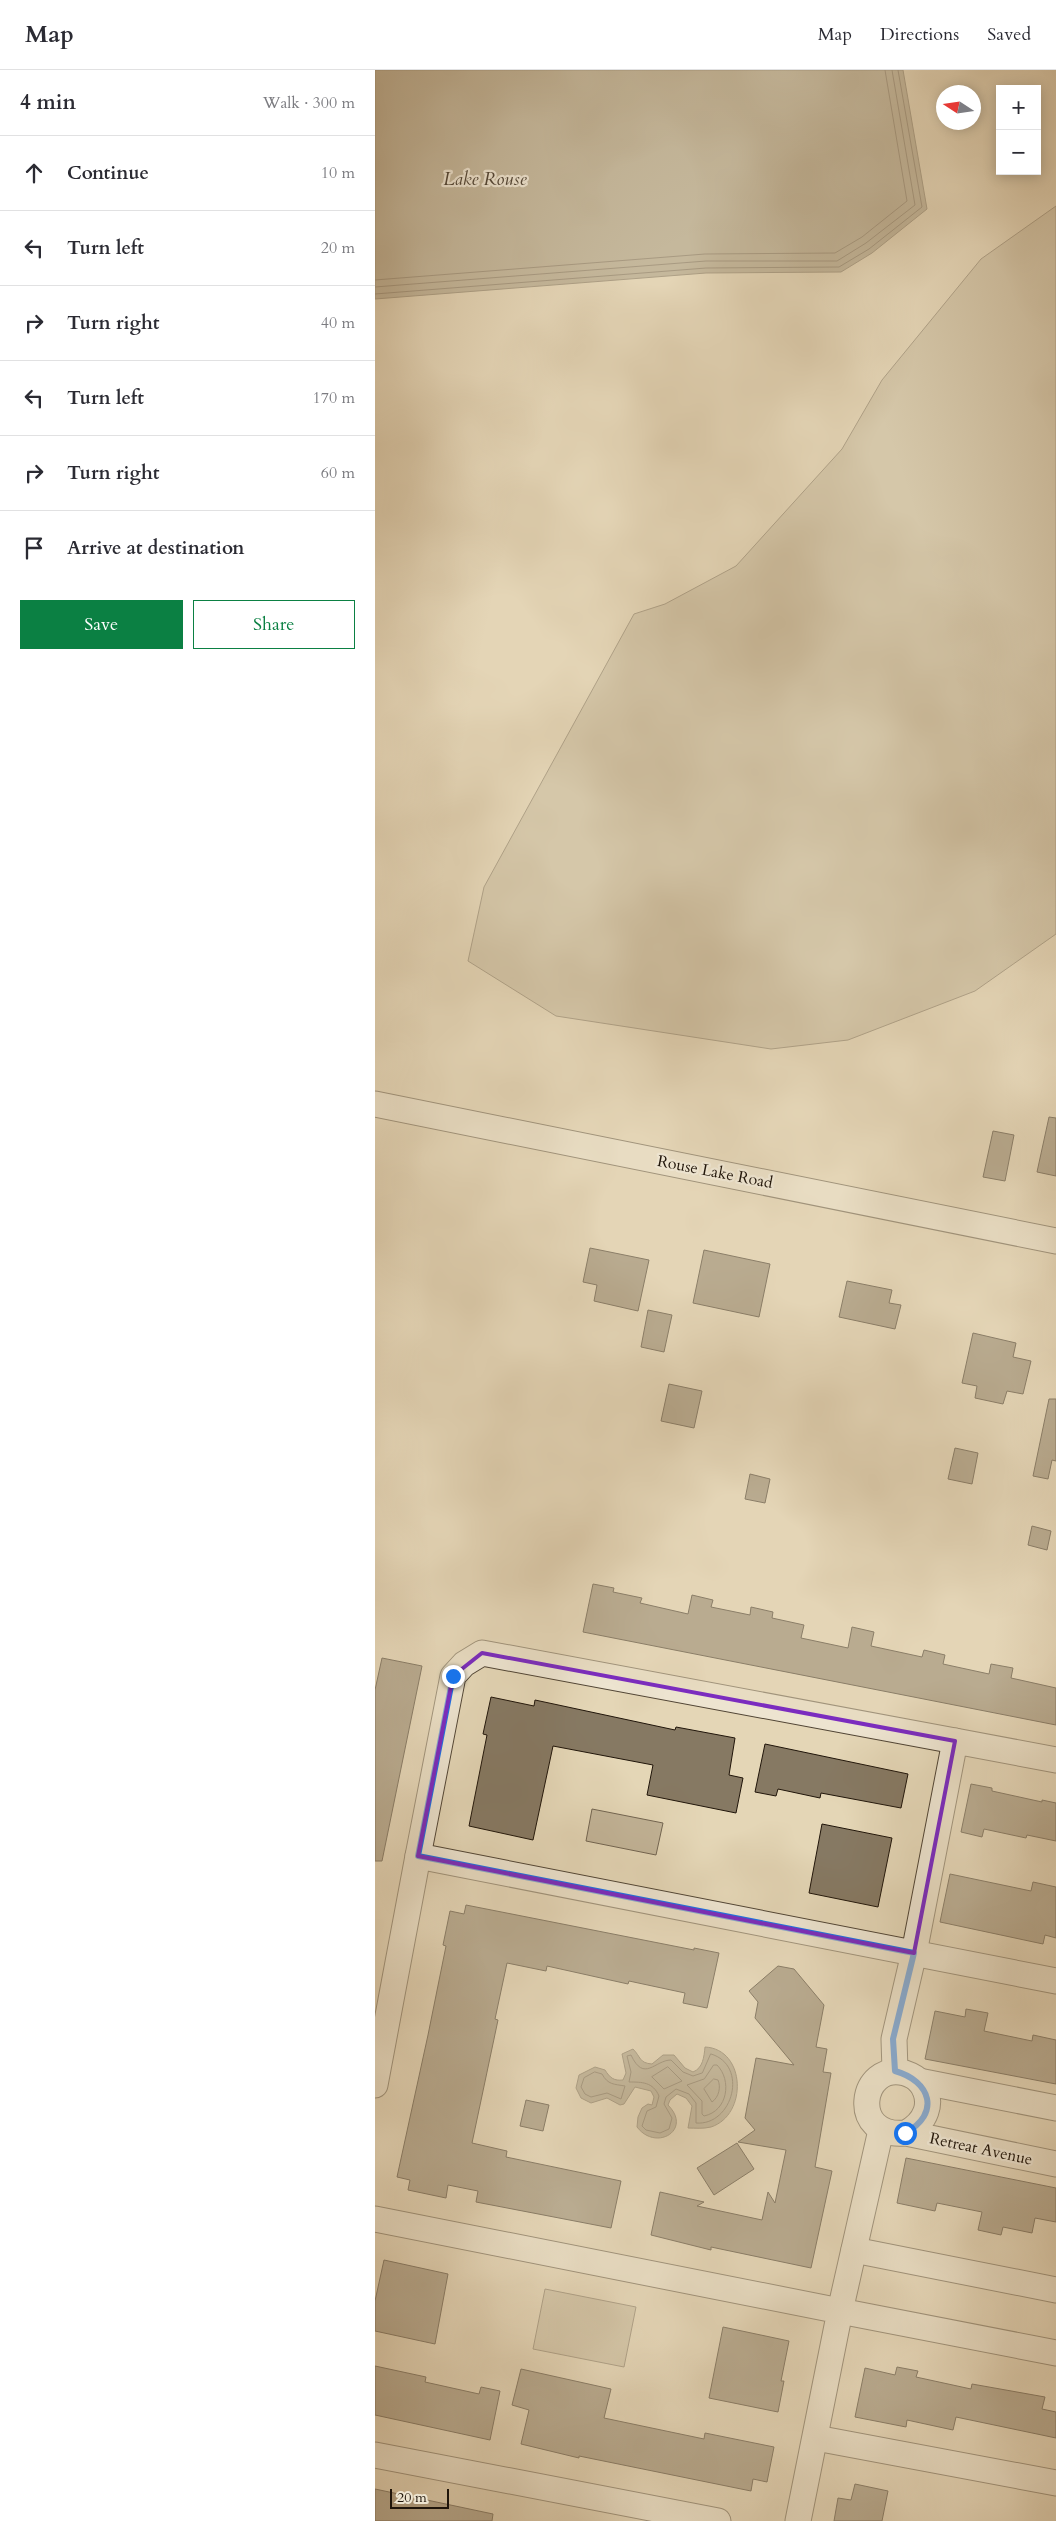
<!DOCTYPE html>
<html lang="en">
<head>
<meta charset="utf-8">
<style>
	:root { --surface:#fff; --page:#f2f2f3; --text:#2b2b33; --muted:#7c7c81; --line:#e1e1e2; --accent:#0b8043 }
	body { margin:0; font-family:Cardo,serif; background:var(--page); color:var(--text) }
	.controls { position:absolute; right:15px; top:15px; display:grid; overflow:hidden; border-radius:0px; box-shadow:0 2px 12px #0003 }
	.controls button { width:45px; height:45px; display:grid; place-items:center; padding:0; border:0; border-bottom:1px solid var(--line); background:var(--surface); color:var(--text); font:25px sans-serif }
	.compass { position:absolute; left:561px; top:15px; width:45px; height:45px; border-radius:50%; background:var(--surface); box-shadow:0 2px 12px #0003; rotate:282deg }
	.scale { position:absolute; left:15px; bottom:12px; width:59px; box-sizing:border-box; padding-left:5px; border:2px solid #20150a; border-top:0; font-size:14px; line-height:18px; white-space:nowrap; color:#20150a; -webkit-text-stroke:4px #ede4d0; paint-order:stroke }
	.stop { position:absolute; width:15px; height:15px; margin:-11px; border:4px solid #1a73e8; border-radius:50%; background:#fff }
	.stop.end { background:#1a73e8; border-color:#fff; box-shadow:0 1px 5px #0008 }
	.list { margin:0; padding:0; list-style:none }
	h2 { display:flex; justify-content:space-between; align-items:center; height:65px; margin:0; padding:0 20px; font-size:21px }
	h2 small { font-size:16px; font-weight:400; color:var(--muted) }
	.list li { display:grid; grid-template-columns:32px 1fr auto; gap:15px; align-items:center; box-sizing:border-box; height:75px; padding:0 20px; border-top:1px solid var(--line) }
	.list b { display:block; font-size:19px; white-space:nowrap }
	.list em { font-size:16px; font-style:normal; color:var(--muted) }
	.actions { display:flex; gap:10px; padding:15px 20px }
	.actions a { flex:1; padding:11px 0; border:1px solid var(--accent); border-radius:0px; text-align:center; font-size:18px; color:var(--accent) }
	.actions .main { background:var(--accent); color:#fff }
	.icon { flex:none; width:28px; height:28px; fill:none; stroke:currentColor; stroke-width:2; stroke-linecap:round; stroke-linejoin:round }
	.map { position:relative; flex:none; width:681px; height:2451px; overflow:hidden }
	header { display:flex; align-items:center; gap:30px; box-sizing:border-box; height:70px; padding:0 25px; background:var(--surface); border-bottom:1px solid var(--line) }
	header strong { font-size:24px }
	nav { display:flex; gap:28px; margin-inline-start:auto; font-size:18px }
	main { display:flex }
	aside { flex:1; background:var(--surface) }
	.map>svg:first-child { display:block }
	.green { fill:#c3b599; stroke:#726552 }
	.water { fill:#a1947c; stroke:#6d614e }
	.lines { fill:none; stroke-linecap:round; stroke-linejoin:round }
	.shore { stroke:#605443; stroke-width:1 }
	.building { fill:#867963; stroke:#20150a }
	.minor-casing { stroke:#514535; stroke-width:27 }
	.minor { stroke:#ede4d0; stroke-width:25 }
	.route { stroke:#1a73e8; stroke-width:6 }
	.marked { fill:none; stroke:#7b2cbf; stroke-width:4; stroke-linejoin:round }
	.labels { text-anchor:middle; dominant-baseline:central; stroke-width:4.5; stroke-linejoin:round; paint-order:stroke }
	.street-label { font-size:16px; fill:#20150a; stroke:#ede4d0 }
	.water-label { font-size:18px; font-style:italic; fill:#544838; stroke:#ede4d0 }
</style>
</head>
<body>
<header>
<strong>Map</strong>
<nav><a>Map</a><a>Directions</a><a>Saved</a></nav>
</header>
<main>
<aside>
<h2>4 min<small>Walk · 300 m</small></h2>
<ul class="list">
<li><svg class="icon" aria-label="ahead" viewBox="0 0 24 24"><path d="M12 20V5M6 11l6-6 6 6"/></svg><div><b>Continue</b></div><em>10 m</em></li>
<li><svg class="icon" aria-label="left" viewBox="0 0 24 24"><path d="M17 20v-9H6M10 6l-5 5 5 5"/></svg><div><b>Turn left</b></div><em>20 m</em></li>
<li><svg class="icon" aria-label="right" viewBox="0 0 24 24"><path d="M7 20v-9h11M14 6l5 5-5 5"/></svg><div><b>Turn right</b></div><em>40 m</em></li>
<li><svg class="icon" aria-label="left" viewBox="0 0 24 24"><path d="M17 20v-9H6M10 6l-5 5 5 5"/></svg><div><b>Turn left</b></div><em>170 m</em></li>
<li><svg class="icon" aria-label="right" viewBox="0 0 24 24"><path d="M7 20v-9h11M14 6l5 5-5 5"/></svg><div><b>Turn right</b></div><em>60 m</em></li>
<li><svg class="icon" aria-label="arrive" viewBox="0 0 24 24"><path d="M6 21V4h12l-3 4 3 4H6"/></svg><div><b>Arrive at destination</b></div></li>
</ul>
<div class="actions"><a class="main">Save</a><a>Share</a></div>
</aside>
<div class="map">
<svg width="681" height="2451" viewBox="0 0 681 2451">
	<rect width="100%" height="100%" fill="#e4d6b6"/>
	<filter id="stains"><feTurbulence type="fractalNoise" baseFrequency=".004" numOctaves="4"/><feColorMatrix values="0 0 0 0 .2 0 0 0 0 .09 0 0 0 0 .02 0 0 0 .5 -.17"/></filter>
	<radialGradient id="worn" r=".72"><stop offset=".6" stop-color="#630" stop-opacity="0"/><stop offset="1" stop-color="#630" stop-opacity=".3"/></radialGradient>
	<!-- green -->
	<g class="green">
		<path d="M681 136V864L600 921 473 970 396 979 181 946 93 891 109 817 259 544 290 534 361 496 467 379 507 310 606 189Z"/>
		<path d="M217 1739 288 1753 281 1785 211 1771Z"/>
		<path d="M170 2219 261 2237 249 2297 158 2279Z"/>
	</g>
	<!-- water -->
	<g class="water">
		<path d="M0 0H528L552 139 497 183 466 202 331 203 0 229Z"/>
		<path d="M330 1977C371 1979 373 2045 336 2057 328 2059 320 2058 313 2058L317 2036 311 2028 302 2024 295 2030 293 2035C318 2060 281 2082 262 2057L263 2047 267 2038 273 2034 277 2035 279 2027 276 2021 260 2017 249 2034 245 2035 232 2028 216 2033 206 2028 201 2018 204 2005 220 1997 230 2000C235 2008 239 2011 248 2010L251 2003 247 1984 258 1979C266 1987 264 1993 277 1994L288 1985H299L310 1998 318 2002C328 1998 329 1987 330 1977Z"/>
	</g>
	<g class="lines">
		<!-- shore -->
		<g class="shore">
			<path d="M0 210 330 184 460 183 487 167 532 131 510 0"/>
			<path d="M0 217 331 191H462L491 173 540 135 517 0"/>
			<path d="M0 224 331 198 464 197 494 179 547 137 523 0"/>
			<path d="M336 1984C374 1995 358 2056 321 2053V2033L314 2024 301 2019 291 2027 289 2034 297 2048 294 2059 285 2063 271 2060 267 2056 272 2041 281 2037 284 2026C278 2012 267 2012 254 2012L256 2002 252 1986 256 1985C269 2013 280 1990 296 1990L308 2002 318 2006 327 2003Z"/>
			<path d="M339 1995H342C357 2010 353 2041 329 2046L327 2044V2031L312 2015 329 2009Z"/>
			<path d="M293 1997 307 2011 289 2019 277 2007Z"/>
			<path d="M220 2002 227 2004C233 2015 239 2014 250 2016L246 2029 232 2023 216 2027 210 2024 206 2017 209 2008Z"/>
			<path d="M339 2009 343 2010C346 2017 344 2027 337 2032L329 2019Z"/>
		</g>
	</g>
	<!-- building -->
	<g class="building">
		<path d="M674 1047 681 1048V1106L662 1102Z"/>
		<path d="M618 1061 639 1065 630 1111 608 1107Z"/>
		<path d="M215 1178 274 1190 263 1241 219 1231 222 1215 208 1212Z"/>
		<path d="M329 1180 395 1194 384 1247 318 1233Z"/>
		<path d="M472 1211 517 1220 514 1233 526 1235 520 1259 464 1247Z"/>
		<path d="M273 1240 297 1245 289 1282 266 1277Z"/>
		<path d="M598 1263 641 1273 638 1287 656 1291 648 1324 632 1321 628 1334 600 1328 602 1316 587 1313Z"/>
		<path d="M294 1314 327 1321 319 1358 286 1351Z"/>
		<path d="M674 1329H681V1391L677 1390 673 1409 658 1406Z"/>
		<path d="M580 1378 603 1383 597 1414 573 1409Z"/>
		<path d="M375 1404 395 1409 390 1433 370 1429Z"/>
		<path d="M657 1456 676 1461 672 1480 653 1475Z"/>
		<path d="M218 1514 239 1518 238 1522 267 1528 265 1533 313 1544 317 1525 338 1530 336 1537 375 1545 376 1537 398 1542 397 1548 429 1555 426 1568 473 1578 477 1557 499 1562 496 1576 547 1587 549 1580 570 1585 568 1594 614 1604 616 1594 638 1598 636 1608 681 1618V1655L208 1562Z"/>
		<path d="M7 1588 47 1596 7 1791H0V1620Z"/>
		<path d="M116 1627 159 1636 160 1630 300 1660 301 1657 360 1668 354 1705 368 1708 361 1743 272 1725 278 1695 178 1676 158 1770 94 1756 112 1665 108 1664Z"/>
		<path d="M390 1674 533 1704 526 1738 446 1723 445 1728 403 1719 401 1726 380 1722Z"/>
		<path d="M596 1714 617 1718V1721L667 1732V1730L681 1733V1771L652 1765 651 1768 609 1759 607 1767 586 1762Z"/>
		<path d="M447 1754 517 1768 503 1837 434 1823Z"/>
		<path d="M575 1804 656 1821 658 1812 681 1817V1868L670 1865 668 1874 565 1852Z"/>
		<path d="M91 1835 319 1880V1878L344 1883 332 1938 308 1933 310 1923 254 1911 253 1914 172 1896 171 1901 132 1893 120 1949 123 1950 97 2073 132 2081 131 2087 246 2111 236 2158 101 2132 103 2121 73 2115 71 2128 33 2120 35 2110 22 2107 53 1965 71 1876 68 1875 75 1841 89 1844Z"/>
		<path d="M403 1896 419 1899 449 1935 441 1977 452 1979 448 2002 456 2003 440 2097 457 2101 436 2198 336 2177V2180L276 2165 285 2122 329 2132 322 2136 387 2150 393 2122 400 2133 411 2080 363 2072 380 2060 370 2048 381 1988 419 1995 380 1948 383 1932 374 1921Z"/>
		<path d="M591 1939 613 1943 609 1961 657 1971 658 1965 681 1970V2014L550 1989 560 1941 590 1947Z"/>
		<path d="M151 2030 174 2035 168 2061 145 2056Z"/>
		<path d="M362 2073 379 2099 339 2125 322 2098Z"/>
		<path d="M531 2088 681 2118V2152L660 2148 657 2163 628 2157 626 2165 603 2160 607 2142 562 2133 560 2141 522 2133Z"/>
		<path d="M9 2190 73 2204 60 2274 0 2261V2231Z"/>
		<path d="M348 2257 414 2271 406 2311H409L403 2342 334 2328Z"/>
		<path d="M0 2296 51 2307 50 2312 104 2324 106 2317 125 2321 115 2370 0 2345Z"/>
		<path d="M522 2297 543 2301 541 2307 596 2319 597 2314 670 2327 667 2339 681 2342V2368L581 2347 578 2360 532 2350 531 2357 480 2347 490 2298 520 2305Z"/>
		<path d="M146 2299 236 2319 229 2348 329 2369 330 2363 399 2377 392 2412 378 2409 376 2421 204 2386V2388L146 2374 154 2340 137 2335Z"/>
		<path d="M480 2414 513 2421 507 2451H459L463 2428 476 2430Z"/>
		<path d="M0 2419 118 2444 117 2451H0Z"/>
	</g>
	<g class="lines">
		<!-- minor casing -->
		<g class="minor-casing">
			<g id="minor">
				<path d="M0 1034 681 1171"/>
				<path d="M43 1786 78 1606 89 1594 107 1583 580 1671"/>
				<path d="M520 2001 519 1969 539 1883 580 1671 681 1690"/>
				<path d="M544 2011 681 2038"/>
				<path d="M0 2015 43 1786 681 1911"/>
				<path d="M506 2060 465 2241 681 2283"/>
				<path d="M531 2063C550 2053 560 2033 546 2013 542 2008 536 2005 530 2003 485 1991 473 2069 531 2063L681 2094"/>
				<path d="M0 2149 465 2241 423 2451"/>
				<path d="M479 2180 681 2220"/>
				<path d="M441 2368 681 2413"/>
				<path d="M0 2385 343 2451"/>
			</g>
		</g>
		<!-- minor -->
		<use href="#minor" class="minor"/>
	</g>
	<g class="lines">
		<!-- route -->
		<path class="route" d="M78 1606 43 1786 539 1883 518 1969 520 2001C556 2011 566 2044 530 2063"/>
	</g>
	<!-- marked area -->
	<path d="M0 0H681V2451H0ZM107 1583 580 1671 539 1883 43 1786 78 1606Z" fill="#e4d6b6" fill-opacity=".55" fill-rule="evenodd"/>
	<path class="marked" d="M107 1583 580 1671 539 1883 43 1786 78 1606Z"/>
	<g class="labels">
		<!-- street labels -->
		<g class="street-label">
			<text transform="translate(340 1102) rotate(11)">Rouse Lake Road</text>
			<text transform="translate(606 2079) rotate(12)">Retreat Avenue</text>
		</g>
		<!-- water labels -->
		<g class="water-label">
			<text x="110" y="109">Lake Rouse</text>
		</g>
	</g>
	<rect width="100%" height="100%" filter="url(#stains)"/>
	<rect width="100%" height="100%" fill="url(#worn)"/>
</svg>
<div class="controls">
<button>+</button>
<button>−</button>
</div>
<svg class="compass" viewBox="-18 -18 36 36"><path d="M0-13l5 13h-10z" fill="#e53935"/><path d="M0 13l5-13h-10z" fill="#7c7c81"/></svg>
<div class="scale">20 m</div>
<div class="stop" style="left:530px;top:2063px"></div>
<div class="stop end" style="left:78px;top:1606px"></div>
</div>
</main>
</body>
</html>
